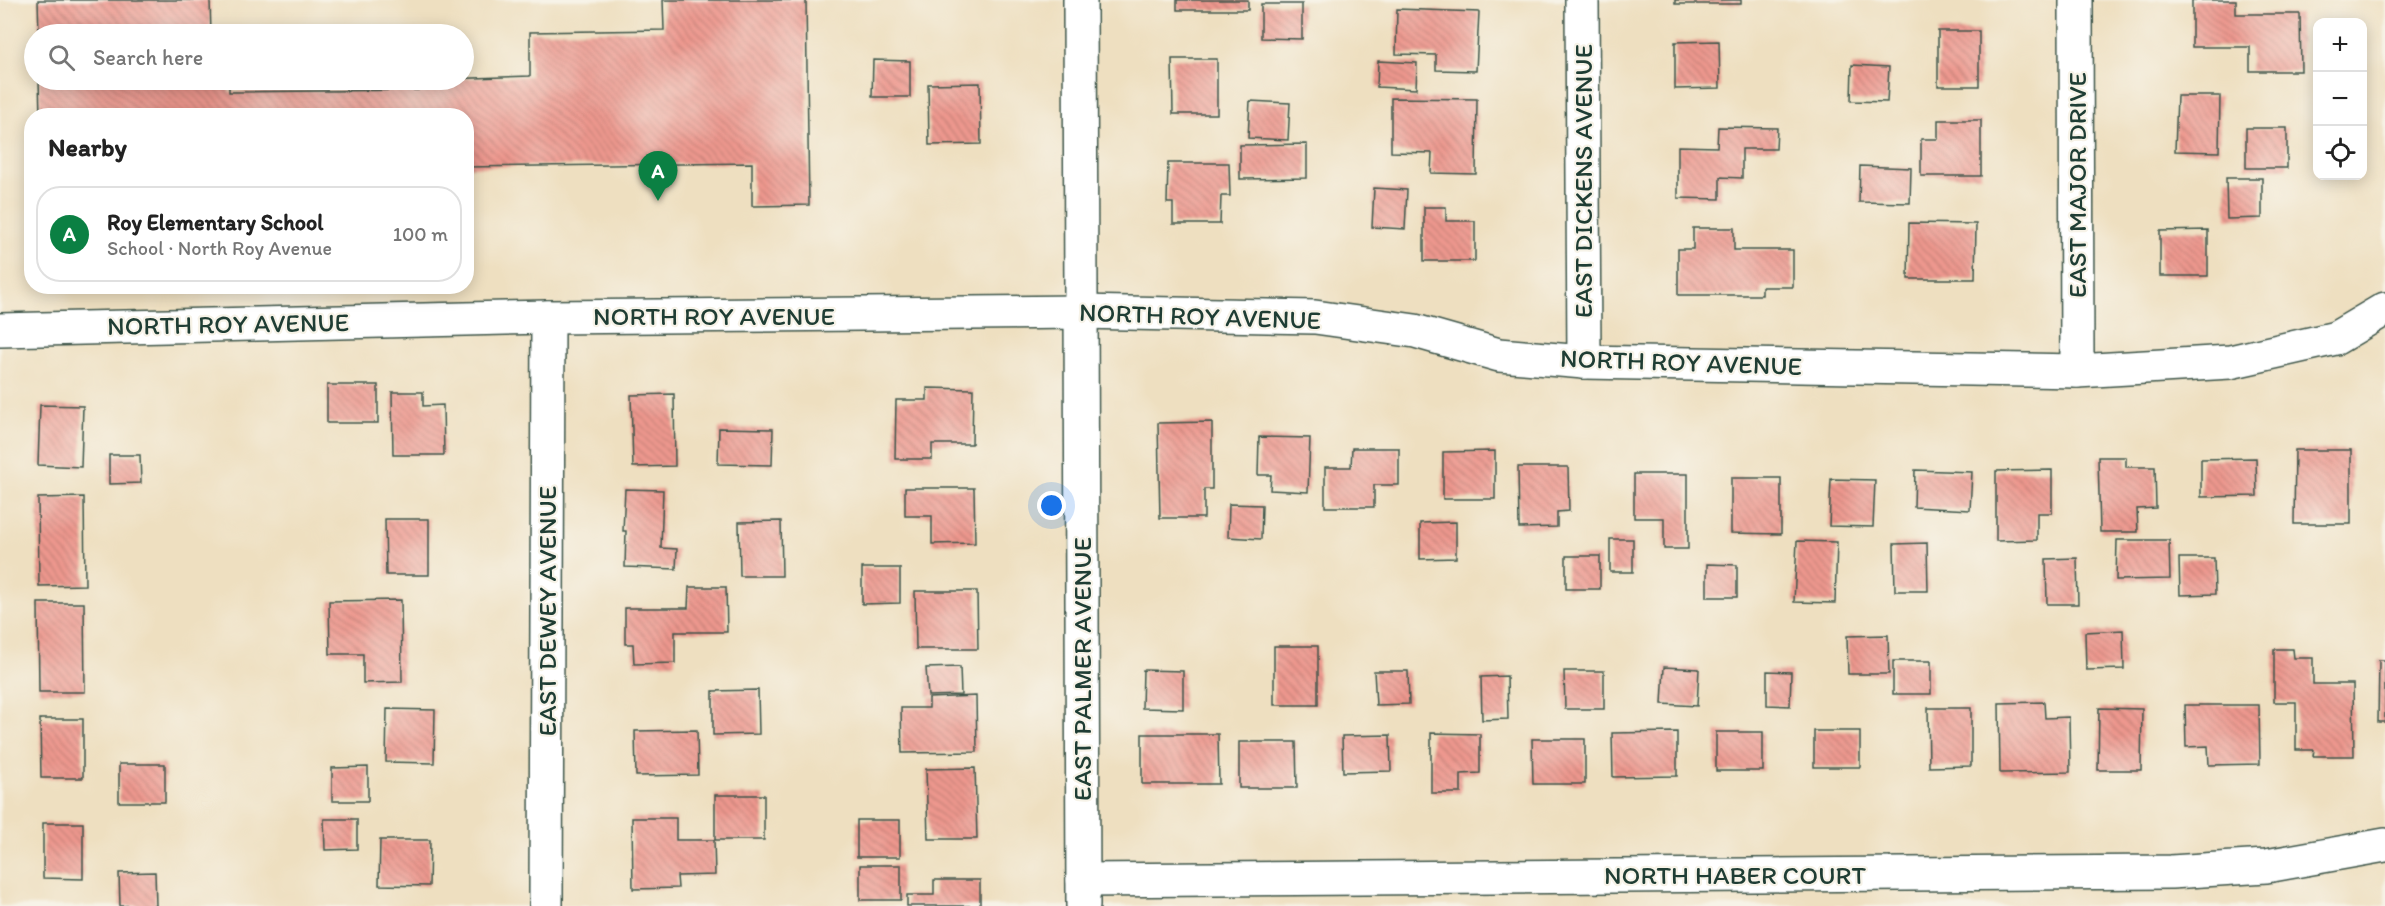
<!DOCTYPE html>
<html lang="en">
<head>
<meta charset="utf-8">
<style>
	:root { --surface:#fff; --page:#f2f2f2; --text:#222; --muted:#767676; --line:#e0e0e0; --accent:#0b8043 }
	body { margin:0; font-family:Itim,sans-serif; background:var(--page); color:var(--text) }
	.controls { position:absolute; right:18px; top:18px; display:grid; overflow:hidden; border-radius:12px; box-shadow:0 3px 15px #0003 }
	.controls button { width:54px; height:54px; display:grid; place-items:center; padding:0; border:0; border-bottom:2px solid var(--line); background:var(--surface); color:var(--text); font:30px sans-serif }
	.you { position:absolute; left:1052px; top:506px; width:21px; height:21px; margin:-15px; border:4px solid #fff; border-radius:50%; background:#1a73e8; box-shadow:0 0 0 9px #1a73e833 }
	.badge { display:grid; place-items:center; width:39px; height:39px; border-radius:50%; background:var(--accent); color:#fff; font-size:20px; font-weight:700 }
	.pin { position:absolute; translate:-50% -50px; filter:drop-shadow(0 2px 3px #0008) }
	.pin::after { content:''; position:absolute; top:32px; width:21px; height:18px; background:inherit; clip-path:polygon(0 0,100% 0,50% 100%) }
	.list { margin:0; padding:0; list-style:none }
	h2 { display:flex; justify-content:space-between; align-items:center; height:78px; margin:0; padding:0 24px; font-size:26px }
	h2 small { font-size:20px; font-weight:400; color:var(--muted) }
	.list li { display:grid; grid-template-columns:39px 1fr auto; gap:18px; align-items:center; box-sizing:border-box; height:96px; margin:0 12px 12px; padding:0 12px; border:2px solid var(--line); border-radius:24px }
	.list b { display:block; font-size:22px; white-space:nowrap }
	.list p { margin:0; font-size:20px; white-space:nowrap; color:var(--muted) }
	.list em { font-size:20px; font-style:normal; color:var(--muted) }
	.icon { flex:none; width:33px; height:33px; fill:none; stroke:currentColor; stroke-width:2; stroke-linecap:round; stroke-linejoin:round }
	.map { position:relative; flex:none; width:2385px; height:906px; overflow:hidden }
	.search { position:absolute; background:var(--surface); box-shadow:0 3px 15px #0003; left:24px; top:24px; width:450px; height:66px; display:flex; align-items:center; gap:15px; box-sizing:border-box; padding:0 21px; border-radius:33px; color:var(--muted); font-size:22px }
	.panel { position:absolute; background:var(--surface); box-shadow:0 3px 15px #0003; left:24px; top:108px; width:450px; height:186px; border-radius:24px }
	.map>svg:first-child { display:block }
	.building { fill:url(#building-back-hatch) }
	.lines { fill:none; stroke-linecap:round; stroke-linejoin:round }
	.minor-casing { stroke:#3e5549; stroke-width:36 }
	.minor { stroke:#fff; stroke-width:33 }
	.labels { text-anchor:middle; dominant-baseline:central; stroke-width:4.5; stroke-linejoin:round; paint-order:stroke }
	.street-label { font-size:26px; fill:#1f3d34; stroke:#f7f3e8 }
</style>
</head>
<body>
<div class="map">
<svg width="2385" height="906" viewBox="0 0 2385 906">
	<defs>
		<pattern id="building-back-hatch" width="6" height="6" patternUnits="userSpaceOnUse" patternTransform="scale(1.5)"><rect width="6" height="6" fill="#ee988e"/><path d="M-1 5l2 2M0 0l6 6M5-1l2 2" fill="none" stroke="#c07d75"/></pattern>
	</defs>
	<rect width="100%" height="100%" fill="#f7f3e8"/>
	<filter id="ink" filterUnits="userSpaceOnUse"><feTurbulence type="fractalNoise" baseFrequency=".0167" numOctaves="2"/><feDisplacementMap in="SourceGraphic" scale="12" xChannelSelector="R" yChannelSelector="G"/><feConvolveMatrix kernelMatrix="1 2 1 2 8 2 1 2 1" color-interpolation-filters="sRGB"/></filter>
	<filter id="wash" filterUnits="userSpaceOnUse"><feTurbulence type="fractalNoise" baseFrequency=".008" numOctaves="4" result="noise"/><feDisplacementMap in="SourceGraphic" scale="24" xChannelSelector="R" yChannelSelector="G"/><feGaussianBlur stdDeviation="1.35" result="paint"/><feColorMatrix in="noise" values="0 0 0 0 0 0 0 0 0 0 0 0 0 0 0 0 0 1.4 0 .05"/><feComposite in="paint" operator="in"/></filter>
	<g filter="url(#wash)">
		<rect width="100%" height="100%" fill="#eedfc0"/>
		<g id="blocks">
			<!-- building -->
			<g class="building">
				<path d="M38 0H210L211 34H39Z"/>
				<path d="M663 0H806L809 205 752 206V163L466 167V116H40L39 80H229V92L418 90V80L530 76V32L664 30Z"/>
				<rect x="1177" y="0" width="71" height="10"/>
				<rect x="1675" y="0" width="66" height="4"/>
				<path d="M2192 0H2236V14H2300L2301 71H2250V47H2192Z"/>
				<path d="M1261 4H1302V39L1261 38Z"/>
				<path d="M1397 9 1479 12 1476 71 1436 70V55L1396 54Z"/>
				<rect x="1938" y="31" width="41" height="55"/>
				<path d="M1719 41 1720 88 1675 89V42Z"/>
				<path d="M1172 59H1217V114H1173Z"/>
				<path d="M873 60 910 61V97H872Z"/>
				<path d="M1378 61 1417 63 1416 89 1377 87Z"/>
				<path d="M1852 65 1889 67 1887 102 1851 101Z"/>
				<path d="M980 83 981 144 929 145 928 84Z"/>
				<path d="M2177 96H2220L2219 152 2175 151Z"/>
				<path d="M1391 98 1477 99 1476 174 1431 173 1432 153 1391 152Z"/>
				<path d="M1250 101 1290 103 1288 140 1248 138Z"/>
				<path d="M1938 120H1981V176H1921V139H1938Z"/>
				<path d="M1718 127 1777 128 1776 149H1742V178L1720 177V199L1678 198V146L1717 147Z"/>
				<rect x="2246" y="128" width="41" height="40"/>
				<path d="M1307 144V178L1240 179V145Z"/>
				<path d="M1168 163H1229L1230 196H1221L1220 224H1173V203H1167Z"/>
				<path d="M1860 166 1911 168 1910 203 1859 202Z"/>
				<path d="M2226 178H2262V218L2227 219Z"/>
				<path d="M1374 188 1407 190 1405 229 1372 227Z"/>
				<path d="M1424 207H1446V221H1475V261H1424Z"/>
				<path d="M1909 223 1976 224 1975 279H1908Z"/>
				<path d="M1693 228H1734V250H1793V287H1762V295H1678V249H1693Z"/>
				<path d="M2208 230V276H2160V231Z"/>
				<rect x="327" y="385" width="51" height="38"/>
				<path d="M927 388 973 389 972 444H932V459H895L896 400H927Z"/>
				<path d="M392 392H423V406L443 405 444 455H393Z"/>
				<path d="M674 394 675 466 633 467 631 395Z"/>
				<path d="M40 405 83 406 81 467 38 465Z"/>
				<path d="M1212 422V489H1204V518H1160L1158 423Z"/>
				<path d="M719 428 773 429 772 465 718 464Z"/>
				<path d="M1259 437 1310 438 1308 492 1270 490 1271 475H1258Z"/>
				<path d="M1352 448H1399V485H1374V507H1325V467H1351Z"/>
				<path d="M2295 450H2351V524H2294Z"/>
				<path d="M1495 451V499H1443V452Z"/>
				<path d="M109 455H140L141 483 109 484Z"/>
				<path d="M2098 457H2126V467H2155L2156 508 2137 509 2138 532H2100Z"/>
				<path d="M2256 458 2257 496 2201 497V459Z"/>
				<path d="M1518 467H1568L1569 511 1557 512V527L1519 528Z"/>
				<path d="M1915 470 1972 472 1970 510 1914 507Z"/>
				<path d="M2052 470V513H2037V540L1996 541V471Z"/>
				<path d="M1634 474H1688V549H1664V518H1634Z"/>
				<path d="M1731 478H1781V534L1731 533Z"/>
				<path d="M1831 479 1875 480 1873 527 1829 526Z"/>
				<path d="M905 488H974L975 543 932 544V516H905Z"/>
				<path d="M625 489 663 490 661 548 677 549 676 569 625 567 626 531H623Z"/>
				<path d="M84 497 85 585 39 586 38 498Z"/>
				<path d="M1229 504 1262 505 1261 539 1228 537Z"/>
				<path d="M385 519H429V575H386Z"/>
				<path d="M781 521 782 576H740L739 522Z"/>
				<path d="M1456 522V558L1420 559V523Z"/>
				<rect x="1610" y="539" width="23" height="33"/>
				<path d="M2117 540H2169L2170 579 2116 580Z"/>
				<path d="M1797 541 1837 542 1835 603 1794 602Z"/>
				<path d="M1927 543 1928 591H1895L1894 544Z"/>
				<rect x="1566" y="556" width="34" height="33"/>
				<path d="M2077 558 2078 604H2047L2046 559Z"/>
				<path d="M2179 558H2214L2215 594 2180 595Z"/>
				<path d="M1707 564 1737 565V597H1707Z"/>
				<path d="M862 568H900V603L862 604Z"/>
				<path d="M689 587H726L727 632H675V663L634 664 633 644H625V608H688Z"/>
				<path d="M915 591H977L978 649H916Z"/>
				<path d="M401 600 402 682 363 683V654H330L329 601Z"/>
				<path d="M38 603H84L85 692H39Z"/>
				<path d="M2123 630 2124 669 2086 670 2085 632Z"/>
				<path d="M1888 635 1889 674H1848L1847 636Z"/>
				<rect x="1274" y="646" width="44" height="59"/>
				<path d="M2274 649H2293L2294 658H2313V684H2353L2354 756H2313L2314 750H2296V702H2274Z"/>
				<path d="M2379 660H2385V722H2378Z"/>
				<rect x="1893" y="661" width="38" height="33"/>
				<path d="M960 667 961 695 928 696 926 668Z"/>
				<path d="M1664 667 1699 669 1697 706 1662 704Z"/>
				<path d="M1143 670 1183 671V709L1142 708Z"/>
				<path d="M1374 671H1408L1409 704 1376 705Z"/>
				<path d="M1564 671H1604V709H1565Z"/>
				<path d="M1767 671 1791 672 1790 706 1767 705Z"/>
				<path d="M1507 676 1508 719 1482 720 1481 677Z"/>
				<path d="M758 690 759 734 713 735V691Z"/>
				<path d="M976 696 977 752 902 753 901 708H929V698Z"/>
				<path d="M2044 702 2045 718 2069 717 2070 772 2000 773 1999 703Z"/>
				<path d="M2185 705H2259L2260 764 2209 765 2208 746 2186 747Z"/>
				<path d="M1928 708H1971V766L1929 767Z"/>
				<path d="M2099 708 2142 709 2141 770H2098Z"/>
				<path d="M387 709 435 710 434 763 386 762Z"/>
				<path d="M40 719H83V778H41Z"/>
				<path d="M697 730 698 775 636 776 635 731Z"/>
				<rect x="1814" y="731" width="46" height="36"/>
				<path d="M1677 732V776L1613 777 1612 733Z"/>
				<rect x="1716" y="732" width="47" height="39"/>
				<path d="M1431 733 1480 734V773L1461 774V793H1431Z"/>
				<path d="M1142 734H1218L1219 784H1142Z"/>
				<path d="M1390 735 1391 771 1343 772 1342 736Z"/>
				<path d="M1532 739H1585V784H1533Z"/>
				<path d="M1239 742H1296L1297 788H1239Z"/>
				<rect x="119" y="764" width="46" height="38"/>
				<path d="M368 767V801H332V768Z"/>
				<path d="M975 768 977 839H928L926 769Z"/>
				<rect x="715" y="795" width="49" height="45"/>
				<path d="M632 818H676V840H714L715 875 677 876 678 888 633 889Z"/>
				<path d="M324 819H357V849L325 850Z"/>
				<rect x="857" y="820" width="43" height="37"/>
				<path d="M43 823H83V879L43 878Z"/>
				<path d="M380 840H430L429 886 379 885Z"/>
				<rect x="860" y="865" width="41" height="35"/>
				<path d="M155 872 156 906H120L119 873Z"/>
				<path d="M934 880H980V906H907V895H934Z"/>
			</g>
		</g>
	</g>
	<g filter="url(#ink)">
		<use href="#blocks" fill-opacity="0" stroke="#3e5549" stroke-width="1.5"/>
		<g class="lines">
			<!-- minor casing -->
			<g class="minor-casing">
				<g id="minor">
					<path d="M1080 0 1083 906"/>
					<path d="M1582 0 1584 362"/>
					<path d="M2076 0 2077 371"/>
					<path d="M0 330 548 317 1081 312 1315 317 1415 331 1499 355 1584 362 2077 371 2230 362 2336 338 2385 309"/>
					<path d="M1083 880 2171 872 2266 866 2385 845"/>
					<path d="M546 906 548 317"/>
				</g>
			</g>
			<!-- minor -->
			<use href="#minor" class="minor"/>
		</g>
	</g>
	<g class="labels">
		<!-- street labels -->
		<g class="street-label">
			<text transform="translate(1583 181) rotate(-90)">EAST DICKENS AVENUE</text>
			<text transform="translate(2077 185) rotate(-90)">EAST MAJOR DRIVE</text>
			<text x="714" y="316">NORTH ROY AVENUE</text>
			<text transform="translate(1200 316) rotate(2)">NORTH ROY AVENUE</text>
			<text transform="translate(228 324) rotate(-1)">NORTH ROY AVENUE</text>
			<text transform="translate(1681 362) rotate(2)">NORTH ROY AVENUE</text>
			<text transform="translate(547 611) rotate(-90)">EAST DEWEY AVENUE</text>
			<text transform="translate(1082 669) rotate(-90)">EAST PALMER AVENUE</text>
			<text x="1735" y="875">NORTH HABER COURT</text>
		</g>
	</g>
</svg>
<div class="controls">
<button>+</button>
<button>−</button>
<button><svg class="icon" aria-label="locate" viewBox="0 0 24 24"><circle cx="12" cy="12" r="6"/><path d="M12 2v4M12 18v4M2 12h4M18 12h4"/></svg></button>
</div>
<div class="you"></div>
<div class="pin badge" style="left:658px;top:201px">A</div>
<div class="search"><svg class="icon" aria-label="search" viewBox="0 0 24 24"><circle cx="10" cy="10" r="6"/><path d="M15 15l6 6"/></svg>Search here</div>
<section class="panel">
<h2>Nearby<small></small></h2>
<ul class="list">
<li><span class="badge">A</span><div><b>Roy Elementary School</b><p>School · North Roy Avenue</p></div><em>100 m</em></li>
</ul>
</section>
</div>
</body>
</html>
